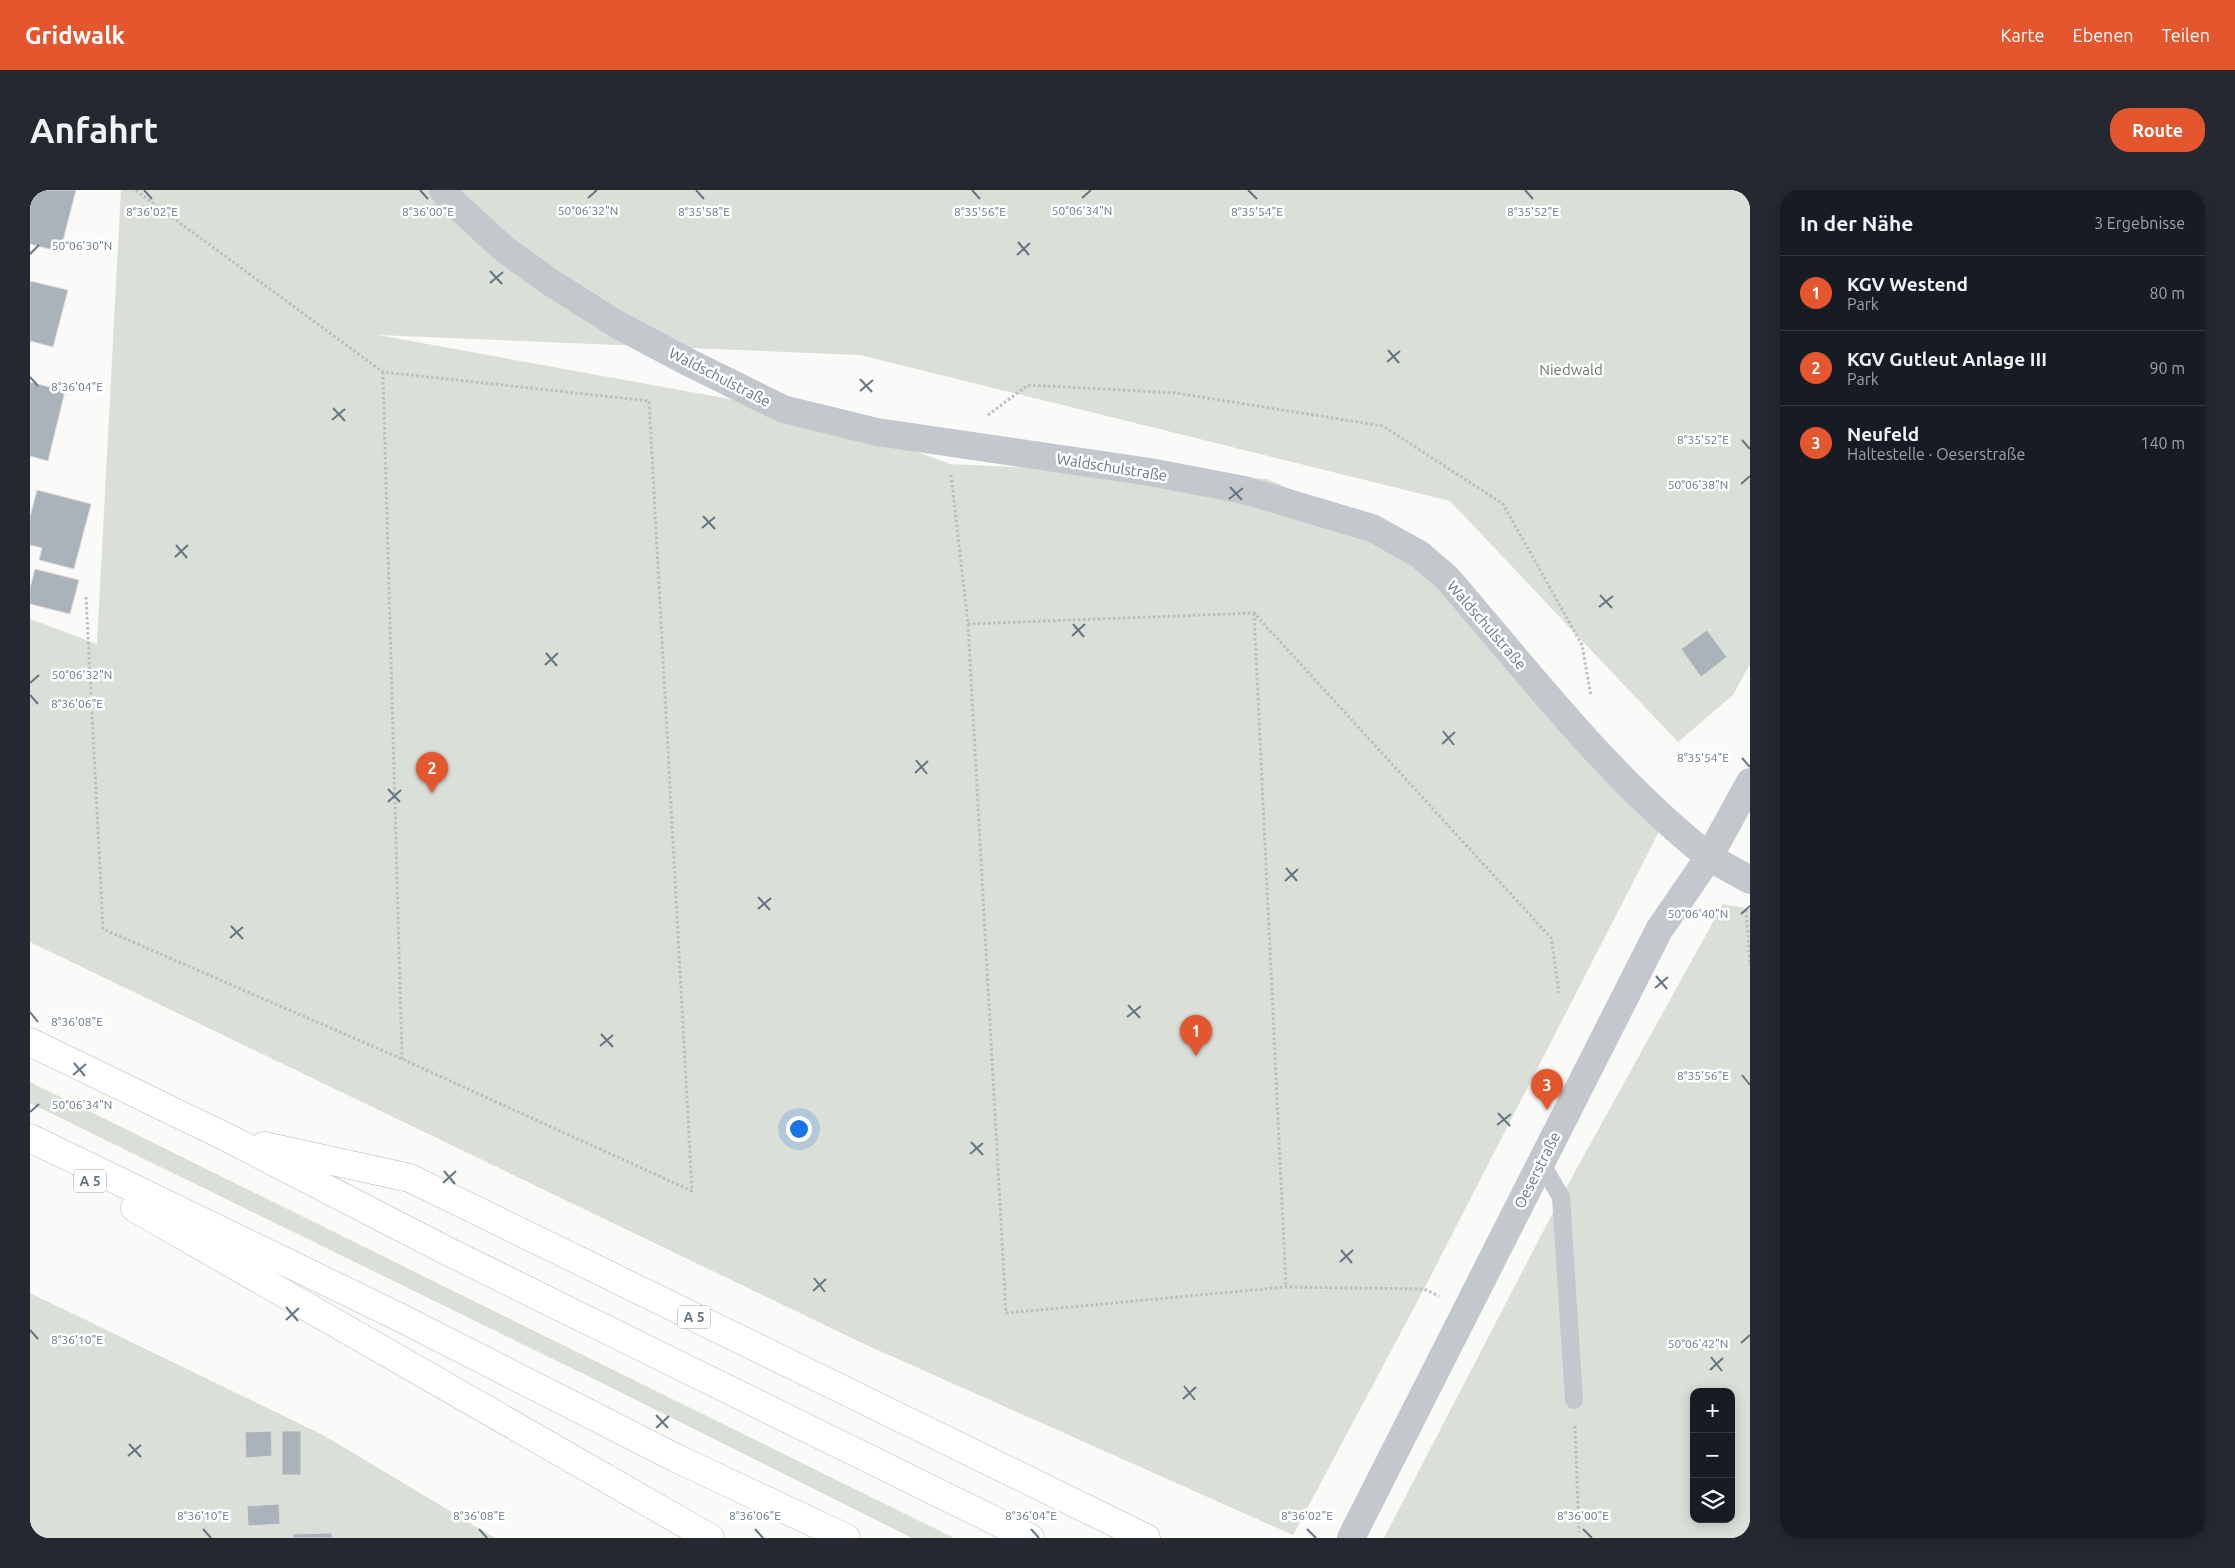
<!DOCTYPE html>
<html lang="de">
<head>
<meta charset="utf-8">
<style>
	:root { --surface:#171b24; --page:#242831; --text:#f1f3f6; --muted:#9ea1a6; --line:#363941; --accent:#e4572e }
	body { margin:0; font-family:Ubuntu,sans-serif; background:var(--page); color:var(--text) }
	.controls { position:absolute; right:15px; bottom:15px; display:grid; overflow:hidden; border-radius:10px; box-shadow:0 2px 12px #0003 }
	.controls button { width:45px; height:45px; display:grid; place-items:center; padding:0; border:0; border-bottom:1px solid var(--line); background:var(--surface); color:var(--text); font:25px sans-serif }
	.you { position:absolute; left:768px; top:938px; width:18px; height:18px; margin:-12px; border:4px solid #fff; border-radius:50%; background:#1a73e8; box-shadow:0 0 0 8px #1a73e833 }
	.badge { display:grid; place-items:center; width:32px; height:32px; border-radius:50%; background:var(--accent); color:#fff; font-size:16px; font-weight:700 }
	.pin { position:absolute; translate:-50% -41px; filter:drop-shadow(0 1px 2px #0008) }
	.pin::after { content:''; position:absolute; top:26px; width:18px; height:15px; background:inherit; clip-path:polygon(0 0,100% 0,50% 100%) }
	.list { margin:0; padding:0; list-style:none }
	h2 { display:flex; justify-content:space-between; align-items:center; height:65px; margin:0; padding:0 20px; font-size:21px }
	h2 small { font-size:16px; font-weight:400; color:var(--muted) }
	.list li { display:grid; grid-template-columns:32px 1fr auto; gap:15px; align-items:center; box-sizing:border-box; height:75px; padding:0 20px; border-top:1px solid var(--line) }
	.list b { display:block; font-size:19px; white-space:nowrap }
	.list p { margin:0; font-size:16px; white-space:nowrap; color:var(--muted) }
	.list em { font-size:16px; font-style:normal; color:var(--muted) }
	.icon { flex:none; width:28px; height:28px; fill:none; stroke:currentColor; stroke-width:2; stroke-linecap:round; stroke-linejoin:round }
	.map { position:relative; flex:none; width:1720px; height:1348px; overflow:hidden; border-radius:20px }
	header { display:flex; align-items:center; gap:30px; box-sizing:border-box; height:70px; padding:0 25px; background:var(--accent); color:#fff }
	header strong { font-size:24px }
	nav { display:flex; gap:28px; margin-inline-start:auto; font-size:18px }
	.intro { display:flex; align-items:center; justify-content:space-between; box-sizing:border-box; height:120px; padding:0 30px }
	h1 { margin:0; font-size:35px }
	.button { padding:12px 22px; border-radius:20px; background:var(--accent); color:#fff; font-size:18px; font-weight:700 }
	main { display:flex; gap:30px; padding:0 30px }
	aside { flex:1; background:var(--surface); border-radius:20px; box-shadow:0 2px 12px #0003 }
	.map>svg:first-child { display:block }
	.green { fill:#dadfd7; fill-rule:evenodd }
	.building { fill:#aab3b9; stroke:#dcdcda }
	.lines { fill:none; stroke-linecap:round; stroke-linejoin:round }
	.motorway-casing { stroke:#b4b9bd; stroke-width:29 }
	.path { stroke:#bbbfc2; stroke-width:3; stroke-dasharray:2.5 2.5; stroke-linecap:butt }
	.service { stroke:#c3c8cc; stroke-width:18 }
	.minor { stroke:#c3c8cc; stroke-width:28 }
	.tertiary { stroke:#c3c8cc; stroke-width:28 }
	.motorway { stroke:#fff; stroke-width:28 }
	.ticks { fill:none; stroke:#657683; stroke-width:2 }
	.labels { text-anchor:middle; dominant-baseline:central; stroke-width:5; stroke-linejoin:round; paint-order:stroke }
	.shield { fill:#fff; stroke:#939fa8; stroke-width:1 }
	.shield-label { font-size:14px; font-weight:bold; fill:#657683 }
	.park-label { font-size:15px; fill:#687a64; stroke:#fff }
	.street-label { font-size:15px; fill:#657683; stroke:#fff }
	.ticks-label { font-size:12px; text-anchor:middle; fill:#657683; stroke:#fff; stroke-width:5; stroke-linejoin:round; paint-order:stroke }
</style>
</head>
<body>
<header>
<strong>Gridwalk</strong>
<nav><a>Karte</a><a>Ebenen</a><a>Teilen</a></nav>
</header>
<div class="intro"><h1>Anfahrt</h1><a class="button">Route</a></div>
<main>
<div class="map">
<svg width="1720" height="1348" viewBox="0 0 1720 1348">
	<rect width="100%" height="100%" fill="#fafaf8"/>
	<!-- green -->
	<g class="green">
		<path d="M91 0H1720V474L1703 505 1648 552 1420 311 830 165 348 145 787 225 920 274 1237 289 1371 348 1634 632 1394 1099 1263 1345 832 1153 0 752V429L67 454Z"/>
		<path d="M1693 714 1720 719V1348H1354L1531 1007ZM1664 1202H1701V1329H1664Z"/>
		<path d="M0 892 924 1348H882L574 1194 0 913Z"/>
		<path d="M0 1103 293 1245 465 1348H0Z"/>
	</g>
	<!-- building -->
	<g class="building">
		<path d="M0 0H46L30 62 0 54Z"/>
		<path d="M0 91 38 100 23 157 0 151Z"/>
		<path d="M0 192 35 201 18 271 0 266Z"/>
		<path d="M7 300 61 314 44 379 9 370 12 358 0 355V327Z"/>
		<path d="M5 379 49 390 40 424 0 414V398Z"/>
		<path d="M1677 440 1697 467 1671 487 1651 459Z"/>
		<path d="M241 1241 242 1266 216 1268 215 1242Z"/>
		<rect x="252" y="1241" width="19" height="44"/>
		<path d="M249 1314 250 1334 218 1336 217 1316Z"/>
		<path d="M302 1343V1348H263V1344Z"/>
	</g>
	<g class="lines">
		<!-- motorway casing -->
		<g class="motorway-casing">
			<g id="motorway">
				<path d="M0 852 198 948 419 1062 1000 1348"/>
				<path d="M0 948 369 1127 646 1268 816 1348"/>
				<path d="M234 956 380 988 1116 1348"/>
				<path d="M105 1018 680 1348"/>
			</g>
		</g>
		<!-- path -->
		<g class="path">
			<path d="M353 182 372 869"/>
			<path d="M958 225 998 195 1146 203 1353 236 1473 314 1552 455 1561 506"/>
			<path d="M921 285 938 434 976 1123 1256 1097 1394 1099 1409 1106"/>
			<path d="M56 407 73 739 372 869 662 1001 619 211 353 182 105 0"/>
			<path d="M1224 423 1256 1097"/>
			<path d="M938 434 1224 423 1521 748 1529 803"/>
			<path d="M1716 720 1720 776"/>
			<path d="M1545 1236 1549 1342"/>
		</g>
		<!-- service -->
		<path class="service" d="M1511 973 1531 1007 1544 1210"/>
		<!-- minor -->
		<path class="minor" d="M1679 667 1720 690"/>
		<!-- tertiary -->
		<g class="tertiary">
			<path d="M413 0 423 12 473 58 520 92 588 135 660 173 753 219 847 242 1120 282 1214 300 1342 338 1389 364 1417 388C1500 484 1579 588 1679 667"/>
			<path d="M1321 1348 1629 740 1679 667 1720 592"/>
		</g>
		<!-- motorway -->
		<use href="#motorway" class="motorway"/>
	</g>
	<!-- ticks -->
	<path class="ticks" d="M114 0 122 9M390 0 398 9M666 0 674 9M942 0 950 9M1218 0 1227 9M1495 0 1503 9M558 8 567 0M1052 8 1061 0M988 52 999 65M0 64 9 55M987 65 1000 53M460 81 472 94M460 93 473 82M1358 160 1369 173M1357 172 1370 161M0 187 8 196M830 189 842 202M830 201 843 190M303 218 315 231M302 230 315 219M1712 250 1720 259M1711 294 1720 286M1200 297 1212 310M1199 309 1213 298M673 326 685 339M672 338 685 327M146 355 157 368M145 367 158 355M1570 405 1582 418M1569 417 1583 406M1043 434 1054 447M1042 446 1055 434M516 463 527 476M515 475 528 463M0 493 9 485M0 505 8 514M1413 541 1424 555M1412 554 1425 542M1712 568 1720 577M886 570 897 584M885 583 898 571M358 599 370 612M358 612 371 600M1256 678 1267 691M1255 691 1268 679M728 707 740 720M728 719 741 708M1711 724 1720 716M201 736 213 749M200 748 213 737M1626 786 1637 799M1625 798 1638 787M1098 815 1110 828M0 822 8 832M1097 827 1111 816M571 844 583 857M570 856 583 845M44 873 55 886M43 885 56 874M1712 885 1720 895M0 922 9 914M1468 923 1480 936M1467 935 1481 924M941 952 953 965M940 964 953 953M414 981 425 994M413 993 426 981M1311 1060 1322 1073M1310 1072 1323 1060M784 1088 795 1102M783 1101 796 1089M256 1117 268 1131M256 1130 269 1118M0 1140 8 1149M1711 1153 1720 1145M1681 1167 1692 1181M1680 1180 1693 1168M1154 1196 1165 1210M1153 1209 1166 1197M626 1225 638 1238M626 1238 639 1226M99 1254 111 1267M98 1266 111 1255M173 1339 181 1348M449 1339 457 1348M725 1339 733 1348M1001 1339 1009 1348M1277 1339 1286 1348M1553 1339 1562 1348"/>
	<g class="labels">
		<!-- shield labels -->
		<g class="shield">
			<rect x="44" y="979.5" width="32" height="23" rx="4"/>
			<rect x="648" y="1115.5" width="32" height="23" rx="4"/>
		</g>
		<g class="shield-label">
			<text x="60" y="991">A 5</text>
			<text x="664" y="1127">A 5</text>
		</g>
		<!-- park labels -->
		<g class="park-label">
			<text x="1541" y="179">Niedwald</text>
		</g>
		<!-- street labels -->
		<g class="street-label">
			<text transform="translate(690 187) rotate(27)">Waldschulstraße</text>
			<text transform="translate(1082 277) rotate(9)">Waldschulstraße</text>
			<text transform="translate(1457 435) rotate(49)">Waldschulstraße</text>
			<text transform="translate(1507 980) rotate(-63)">Oeserstraße</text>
		</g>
	</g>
	<g class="ticks-label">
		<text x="558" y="25">50°06'32"N</text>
		<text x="1052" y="25">50°06'34"N</text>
		<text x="122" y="26">8°36'02"E</text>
		<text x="398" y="26">8°36'00"E</text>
		<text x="674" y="26">8°35'58"E</text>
		<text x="950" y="26">8°35'56"E</text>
		<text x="1227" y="26">8°35'54"E</text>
		<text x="1503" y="26">8°35'52"E</text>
		<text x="52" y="60">50°06'30"N</text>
		<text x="47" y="201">8°36'04"E</text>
		<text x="1673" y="254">8°35'52"E</text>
		<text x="1668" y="299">50°06'38"N</text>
		<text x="52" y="489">50°06'32"N</text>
		<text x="47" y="518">8°36'06"E</text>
		<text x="1673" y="572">8°35'54"E</text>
		<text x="1668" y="728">50°06'40"N</text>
		<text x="47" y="836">8°36'08"E</text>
		<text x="1673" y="890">8°35'56"E</text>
		<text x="52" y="919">50°06'34"N</text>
		<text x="47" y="1154">8°36'10"E</text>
		<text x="1668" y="1158">50°06'42"N</text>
		<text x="173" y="1330">8°36'10"E</text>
		<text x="449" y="1330">8°36'08"E</text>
		<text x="725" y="1330">8°36'06"E</text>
		<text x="1001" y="1330">8°36'04"E</text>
		<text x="1277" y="1330">8°36'02"E</text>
		<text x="1553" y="1330">8°36'00"E</text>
	</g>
</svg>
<div class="controls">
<button>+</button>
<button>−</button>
<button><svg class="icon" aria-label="layers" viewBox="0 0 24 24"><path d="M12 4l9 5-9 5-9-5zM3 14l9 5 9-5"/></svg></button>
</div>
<div class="you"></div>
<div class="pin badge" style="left:1166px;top:866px">1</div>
<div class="pin badge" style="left:402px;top:603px">2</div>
<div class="pin badge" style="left:1517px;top:920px">3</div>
</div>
<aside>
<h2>In der Nähe<small>3 Ergebnisse</small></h2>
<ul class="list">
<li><span class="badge">1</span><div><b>KGV Westend</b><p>Park</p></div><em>80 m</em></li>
<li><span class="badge">2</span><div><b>KGV Gutleut Anlage III</b><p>Park</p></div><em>90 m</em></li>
<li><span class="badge">3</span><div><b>Neufeld</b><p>Haltestelle · Oeserstraße</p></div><em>140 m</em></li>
</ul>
</aside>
</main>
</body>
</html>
